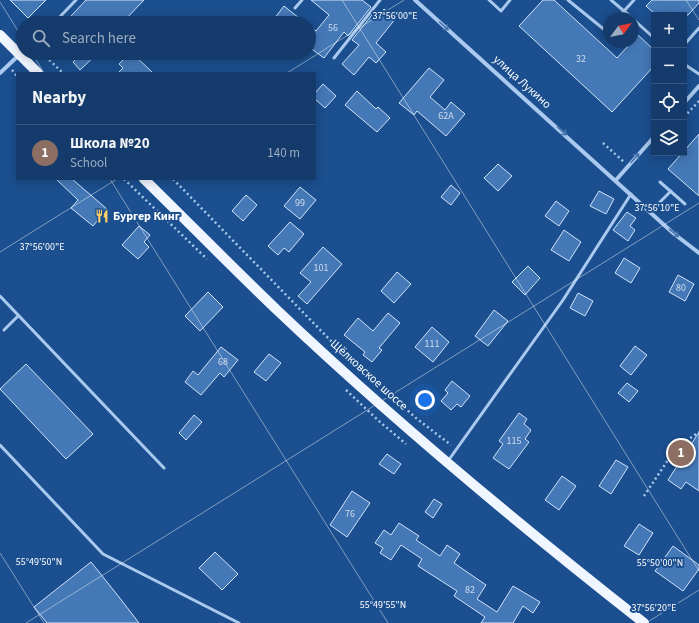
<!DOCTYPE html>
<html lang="en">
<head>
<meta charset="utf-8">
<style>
	:root { --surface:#143b6b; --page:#1d4271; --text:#f1f3f6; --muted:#9dadc1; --line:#33557e; --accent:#8bbbb9 }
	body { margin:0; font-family:"Source Sans 3",sans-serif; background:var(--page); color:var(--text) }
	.controls { position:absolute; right:12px; top:12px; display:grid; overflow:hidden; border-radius:0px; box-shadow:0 2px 10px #0003 }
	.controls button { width:36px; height:36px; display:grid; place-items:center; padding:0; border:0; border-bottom:1px solid var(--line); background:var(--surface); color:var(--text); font:20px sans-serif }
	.compass { position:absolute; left:603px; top:12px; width:36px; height:36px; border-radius:50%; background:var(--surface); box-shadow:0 2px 10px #0003; rotate:58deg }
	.you { position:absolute; left:425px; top:400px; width:14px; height:14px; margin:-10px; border:3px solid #fff; border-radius:50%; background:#1a73e8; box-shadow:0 0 0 6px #1a73e833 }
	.badge { display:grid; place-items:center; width:26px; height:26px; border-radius:50%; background:var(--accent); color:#fff; font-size:13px; font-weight:700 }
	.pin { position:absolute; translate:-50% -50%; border:2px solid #fff; box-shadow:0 1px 4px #0006 }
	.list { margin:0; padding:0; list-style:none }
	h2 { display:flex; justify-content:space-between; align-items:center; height:52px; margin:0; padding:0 16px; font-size:17px }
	h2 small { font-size:13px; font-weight:400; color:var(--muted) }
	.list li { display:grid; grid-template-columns:26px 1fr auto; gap:12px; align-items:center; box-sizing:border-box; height:56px; padding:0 16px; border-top:1px solid var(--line) }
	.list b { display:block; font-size:15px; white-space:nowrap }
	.list p { margin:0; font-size:13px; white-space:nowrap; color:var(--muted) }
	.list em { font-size:13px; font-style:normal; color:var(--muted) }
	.icon { flex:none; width:22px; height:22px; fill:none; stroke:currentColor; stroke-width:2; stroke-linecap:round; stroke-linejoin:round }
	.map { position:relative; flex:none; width:699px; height:623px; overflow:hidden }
	.search { position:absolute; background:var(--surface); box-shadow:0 2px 10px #0003; left:16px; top:16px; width:300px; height:44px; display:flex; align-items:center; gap:10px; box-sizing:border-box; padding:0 14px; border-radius:22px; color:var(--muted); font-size:15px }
	.panel { position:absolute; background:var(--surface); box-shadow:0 2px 10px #0003; left:16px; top:72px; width:300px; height:108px; border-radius:0px }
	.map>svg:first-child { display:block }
	.building { fill:#4478b7; stroke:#cfe3fa }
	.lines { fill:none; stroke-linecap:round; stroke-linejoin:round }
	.path { stroke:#a9c9ee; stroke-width:2.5; stroke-dasharray:2 3; stroke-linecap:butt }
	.service { stroke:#a9c9ee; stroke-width:3 }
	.minor { stroke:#a9c9ee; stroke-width:4 }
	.primary { stroke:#f0f6ff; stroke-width:10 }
	.oneway { stroke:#4674ac }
	.ticks { fill:none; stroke:#fff; stroke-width:1; stroke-opacity:0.45 }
	.labels { text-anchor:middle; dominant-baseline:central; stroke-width:4; stroke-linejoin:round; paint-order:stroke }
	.number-label { font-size:10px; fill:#d0dded }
	.street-label { font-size:12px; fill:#fff; stroke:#1b4f8f }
	.poi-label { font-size:12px; font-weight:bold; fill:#fff; stroke:#1b4f8f; text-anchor:start }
	.ticks-label { font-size:10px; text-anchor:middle; fill:#fff; stroke:#1b4f8f; stroke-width:4; stroke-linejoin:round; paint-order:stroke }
</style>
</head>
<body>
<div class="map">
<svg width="699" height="623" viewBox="0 0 699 623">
	<rect width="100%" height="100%" fill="#1b4f8f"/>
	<!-- building -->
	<g class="building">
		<path d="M10 0H46L28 18Z"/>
		<path d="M86 0H144L122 23H78L71 16Z"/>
		<path d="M311 0H362L371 7 348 36 344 32 324 58 309 47V26L316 31 329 15Z"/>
		<path d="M543 0H554L617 58 638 35 654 50V66L612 112 519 26Z"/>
		<path d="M652 0H699V3L688 15H656L646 6Z"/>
		<path d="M284 6 294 14 306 23H271Z"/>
		<path d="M384 9 396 18 376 43 386 52 376 63 369 57 354 75 342 64 359 45 352 40 375 11 380 14Z"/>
		<path d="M82 53H98L80 70 73 62Z"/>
		<path d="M130 53H132L153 73H118L123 68 119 64Z"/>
		<path d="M429 68 444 80 430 97 445 110 451 102 465 114 446 136 417 111 414 115 399 103Z"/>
		<path d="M323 84 336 96 325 108 315 99V93Z"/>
		<path d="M357 91 376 109 378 107 390 118 377 132 345 105Z"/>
		<path d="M699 134V196L668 169Z"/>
		<path d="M498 164 512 176 498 191 484 178Z"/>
		<path d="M56 179H72L107 209 93 226 71 208 78 200Z"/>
		<path d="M451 185 460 193 451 205 441 197Z"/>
		<path d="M300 187 316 200 300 219 284 206Z"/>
		<path d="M599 191 614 199 606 214 590 206Z"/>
		<path d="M246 195 257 205 243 221 232 211Z"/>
		<path d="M556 201 569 211 559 226 545 216Z"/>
		<path d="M627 212 636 218 630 226 635 230 628 241 613 230Z"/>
		<path d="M290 222 304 234 289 252 284 248 278 255 268 246Z"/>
		<path d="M139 226 150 235 144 242 149 247 138 259 122 245Z"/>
		<path d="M564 230 581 242 569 261 551 250Z"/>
		<path d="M323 247 342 264 307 304 298 296 311 282 300 273Z"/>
		<path d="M624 258 640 268 631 283 615 273Z"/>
		<path d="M528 266 540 278 525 295 512 282Z"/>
		<path d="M397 272 411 284 394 303 381 291Z"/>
		<path d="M678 275 694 284 685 301 669 292Z"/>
		<path d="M208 292 223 307 200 331 185 316Z"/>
		<path d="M578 293 593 301 585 316 570 308Z"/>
		<path d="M494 310 508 321 488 346 475 336Z"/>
		<path d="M388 313 400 323 379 348 382 350 372 362 363 355 365 352 344 335 358 318 373 331Z"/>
		<path d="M432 327 449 342 433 362 415 347Z"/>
		<path d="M635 346 647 355 631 375 620 366Z"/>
		<path d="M221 347 238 360 224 377 220 373 201 395 185 382 193 371 198 375Z"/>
		<path d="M269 354 281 363 266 381 254 372Z"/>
		<path d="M26 364 93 434 66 459 0 389Z"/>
		<path d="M452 381 470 396 461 407 457 404 451 410 441 401 448 393 445 390Z"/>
		<path d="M627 383 638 391 629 402 618 393Z"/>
		<path d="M519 413 527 419 524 424 531 430 525 439 529 442 509 469 493 458 503 444 499 441Z"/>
		<path d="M194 415 202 422 186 440 179 433Z"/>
		<path d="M699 432V491L686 482 681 489 668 480Z"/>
		<path d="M387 454 401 464 394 474 379 464Z"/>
		<path d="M616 460 628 467 611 494 599 486Z"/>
		<path d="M562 476 576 486 559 510 545 500Z"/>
		<path d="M352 491 370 503 347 537 330 525Z"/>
		<path d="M434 499 442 504 433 518 425 512Z"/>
		<path d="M399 523 419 536 416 540 440 556 447 545 460 554 454 563 486 585 477 599 497 612 513 586 540 602 533 613 523 606 513 623H481L485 617 454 596 457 591 418 566 422 559 401 545 391 560 380 553 383 548 375 543 384 530 391 535Z"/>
		<path d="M639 524 653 533 639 555 624 546Z"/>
		<path d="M673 546 699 565V569L683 591 655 571Z"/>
		<path d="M215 552 238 574 222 590 199 568Z"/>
		<path d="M91 562 119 597 139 623H47L34 607Z"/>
	</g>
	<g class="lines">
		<!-- path -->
		<g class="path">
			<path d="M42 53 63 73"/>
			<path d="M12 70 17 76"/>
			<path d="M684 117 699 101"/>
			<path d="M603 143 624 162"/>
			<path d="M124 179 207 259"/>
			<path d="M173 179 332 342 416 418 451 445"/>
			<path d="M346 390 380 422 406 444"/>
			<path d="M644 496 676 448 699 432"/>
		</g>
		<!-- service -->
		<g class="service">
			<path d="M489 0 501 11 510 0"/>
			<path d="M568 0 606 31 609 28"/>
			<path d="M611 0 624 11 634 0"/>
			<path d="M295 8 302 0"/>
			<path d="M618 18 624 11 632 18"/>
			<path d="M633 19 654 38"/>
			<path d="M54 23 76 0"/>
			<path d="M684 45 699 28"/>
			<path d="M334 58 380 0"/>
			<path d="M684 64 699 74"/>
			<path d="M660 182 685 204"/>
			<path d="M650 212 671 191"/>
			<path d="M0 296 164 468"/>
			<path d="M4 330 18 316"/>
			<path d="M0 445 103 554 239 623"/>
			<path d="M448 461 563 300 631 194"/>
		</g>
		<!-- minor -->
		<g class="minor">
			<path d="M415 0 673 233 699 253"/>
			<path d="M0 73 19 55"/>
			<path d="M684 103 699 86"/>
			<path d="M616 180 654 137"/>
		</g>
		<!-- primary -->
		<g class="primary">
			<path d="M0 35 38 73"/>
			<path d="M144 179C189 223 233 268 278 311 394 421 518 524 644 623"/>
		</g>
	</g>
	<!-- one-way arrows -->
	<defs><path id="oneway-shaft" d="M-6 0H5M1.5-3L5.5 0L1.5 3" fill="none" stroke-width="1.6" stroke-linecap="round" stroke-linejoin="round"/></defs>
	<g class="oneway">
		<use href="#oneway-shaft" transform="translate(444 26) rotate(42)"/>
		<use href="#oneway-shaft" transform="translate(562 131) rotate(42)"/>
		<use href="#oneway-shaft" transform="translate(635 158) rotate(-48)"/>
		<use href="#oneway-shaft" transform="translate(674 233) rotate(40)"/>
	</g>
	<!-- ticks -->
	<path class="ticks" d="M342 0 699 571M686 0 699 20M0 2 23 39M32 53 44 73M287 73 404 0M110 179 388 623M0 252 117 179M0 553 44 623M26 623 699 203M646 623 699 590"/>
	<!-- icons -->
	<defs>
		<g id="restaurant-bare" transform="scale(1.08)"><path d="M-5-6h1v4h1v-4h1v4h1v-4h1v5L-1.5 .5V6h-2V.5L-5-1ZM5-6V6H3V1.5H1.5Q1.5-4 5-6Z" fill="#ffd166" stroke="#1b4f8f" stroke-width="2.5" paint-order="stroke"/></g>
	</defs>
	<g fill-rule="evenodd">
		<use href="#restaurant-bare" x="102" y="216"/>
	</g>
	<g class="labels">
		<!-- number labels -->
		<g class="number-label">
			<text x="333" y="28">56</text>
			<text x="581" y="59">32</text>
			<text x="446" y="116">62А</text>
			<text x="300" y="203">99</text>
			<text x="321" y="268">101</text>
			<text x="681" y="288">80</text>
			<text x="432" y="344">111</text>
			<text x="223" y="362">68</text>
			<text x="514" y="441">115</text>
			<text x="350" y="514">76</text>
			<text x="470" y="590">82</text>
		</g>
		<!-- street labels -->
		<g class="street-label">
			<text transform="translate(522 82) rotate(42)">улица Лукино</text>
			<text transform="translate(369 375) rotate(42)">Щёлковское шоссе</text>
		</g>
		<!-- poi labels -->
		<g class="poi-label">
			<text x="113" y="216">Бургер Кинг</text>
		</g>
	</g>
	<g class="ticks-label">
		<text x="395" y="19">37°56'00"E</text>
		<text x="657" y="211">37°56'10"E</text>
		<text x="42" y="250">37°56'00"E</text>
		<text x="39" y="565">55°49'50"N</text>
		<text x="660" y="566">55°50'00"N</text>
		<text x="383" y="608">55°49'55"N</text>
		<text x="654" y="611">37°56'20"E</text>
	</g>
</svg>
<div class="controls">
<button>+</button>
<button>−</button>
<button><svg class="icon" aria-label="locate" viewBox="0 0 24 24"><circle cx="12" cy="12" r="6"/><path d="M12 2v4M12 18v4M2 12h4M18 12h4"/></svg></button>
<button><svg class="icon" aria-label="layers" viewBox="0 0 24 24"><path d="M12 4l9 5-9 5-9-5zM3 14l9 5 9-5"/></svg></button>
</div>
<svg class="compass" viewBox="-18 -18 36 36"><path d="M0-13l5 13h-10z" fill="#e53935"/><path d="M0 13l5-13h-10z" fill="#9dadc1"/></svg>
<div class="you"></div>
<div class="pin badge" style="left:681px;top:453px;background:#8d6e63">1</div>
<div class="search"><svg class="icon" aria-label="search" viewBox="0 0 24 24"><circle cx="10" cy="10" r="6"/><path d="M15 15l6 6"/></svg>Search here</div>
<section class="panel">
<h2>Nearby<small></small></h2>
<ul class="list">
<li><span class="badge" style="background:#8d6e63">1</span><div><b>Школа №20</b><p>School</p></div><em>140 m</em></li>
</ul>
</section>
</div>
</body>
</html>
